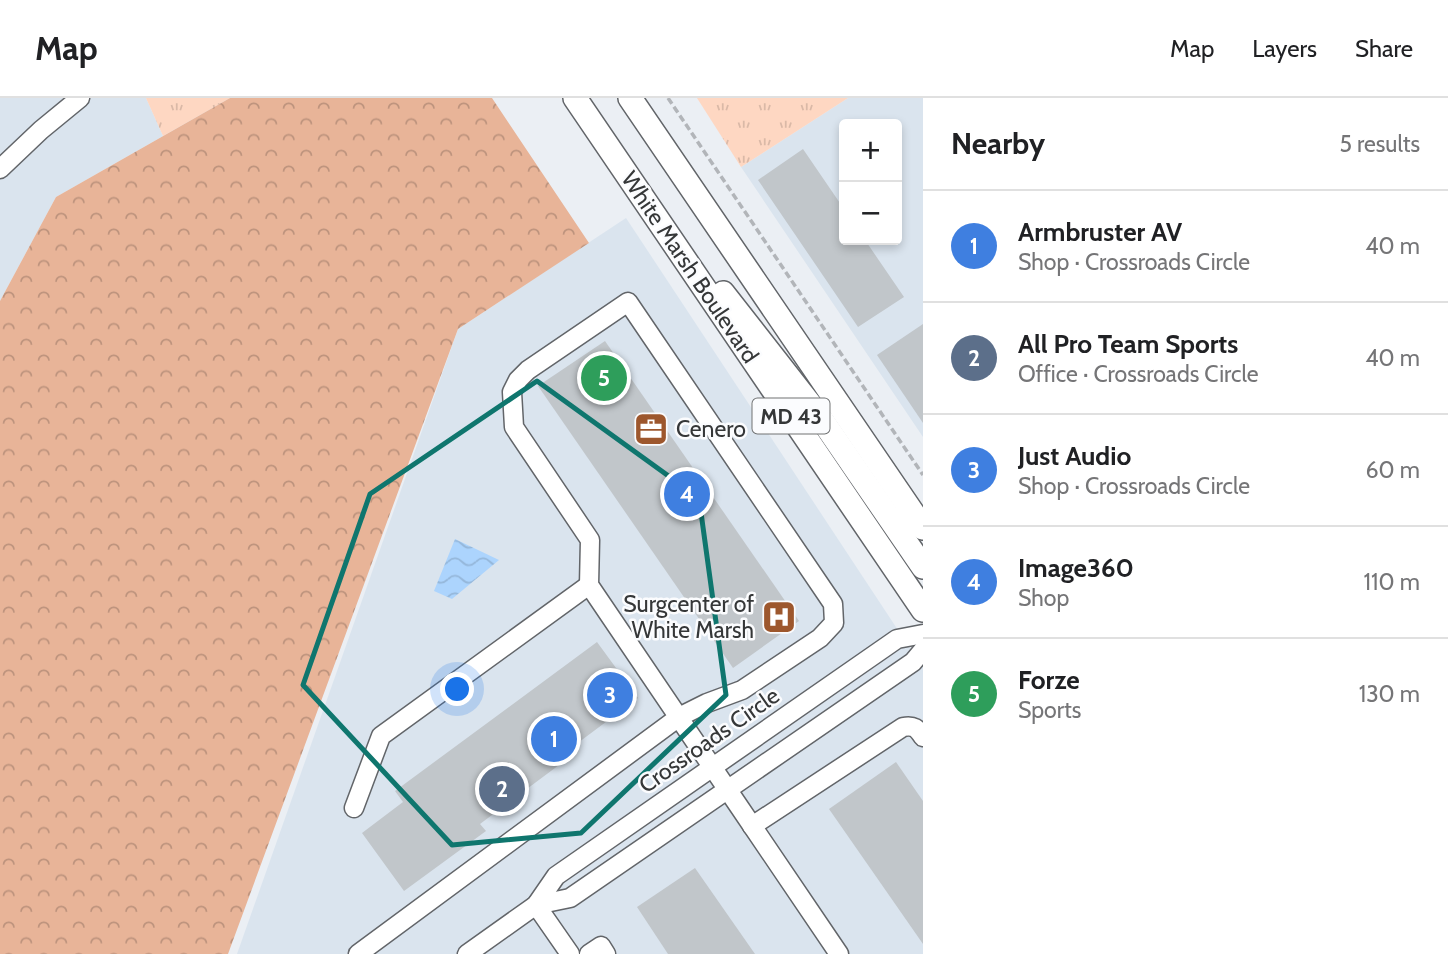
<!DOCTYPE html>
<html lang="en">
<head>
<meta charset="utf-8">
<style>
	:root { --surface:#fff; --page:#f6f6f6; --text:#202124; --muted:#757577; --line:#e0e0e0; --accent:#db2777 }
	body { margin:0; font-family:Cabin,sans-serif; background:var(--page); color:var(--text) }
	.controls { position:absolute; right:21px; top:21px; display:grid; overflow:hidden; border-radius:7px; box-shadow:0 4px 10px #0003 }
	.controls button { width:63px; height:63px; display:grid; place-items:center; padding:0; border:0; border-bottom:2px solid var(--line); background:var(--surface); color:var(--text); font:35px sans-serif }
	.you { position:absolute; left:458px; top:592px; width:24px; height:24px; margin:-18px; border:5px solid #fff; border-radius:50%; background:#1a73e8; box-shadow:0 0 0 10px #1a73e833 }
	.badge { display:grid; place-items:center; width:46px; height:46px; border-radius:50%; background:var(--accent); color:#fff; font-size:23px; font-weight:700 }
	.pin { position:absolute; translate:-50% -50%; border:4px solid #fff; box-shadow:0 2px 7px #0006 }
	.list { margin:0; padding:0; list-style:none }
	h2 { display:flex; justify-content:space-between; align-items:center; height:91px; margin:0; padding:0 28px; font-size:30px }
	h2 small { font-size:23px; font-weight:400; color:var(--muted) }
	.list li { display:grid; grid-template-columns:46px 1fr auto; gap:21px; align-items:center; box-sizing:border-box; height:112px; padding:0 28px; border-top:2px solid var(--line) }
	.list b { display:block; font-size:26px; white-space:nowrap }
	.list p { margin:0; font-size:23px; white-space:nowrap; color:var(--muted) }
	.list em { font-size:23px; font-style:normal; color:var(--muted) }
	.map { position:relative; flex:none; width:923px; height:856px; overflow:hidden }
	header { display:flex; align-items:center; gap:42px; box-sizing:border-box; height:98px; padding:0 35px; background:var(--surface); border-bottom:2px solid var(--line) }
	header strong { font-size:33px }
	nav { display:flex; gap:38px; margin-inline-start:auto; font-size:24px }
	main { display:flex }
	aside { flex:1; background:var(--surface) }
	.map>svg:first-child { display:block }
	.built { fill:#dae4ee; fill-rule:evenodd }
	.grass { fill:url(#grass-tufts) }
	.forest { fill:url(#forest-crowns) }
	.water { fill:url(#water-waves) }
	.building { fill:#c1c6ca }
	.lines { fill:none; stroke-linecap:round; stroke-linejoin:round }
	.minor-casing { stroke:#626569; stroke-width:21 }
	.major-casing { stroke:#626569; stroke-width:26 }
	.path { stroke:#b2b5b9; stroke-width:3.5; stroke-dasharray:7 3.5; stroke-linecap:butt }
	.minor { stroke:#fff; stroke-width:18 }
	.major { stroke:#fff; stroke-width:23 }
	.marked { fill:none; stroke:#0f766e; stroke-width:5; stroke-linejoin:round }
	.labels { text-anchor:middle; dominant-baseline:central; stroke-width:5; stroke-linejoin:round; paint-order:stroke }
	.shield { fill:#fbfcfe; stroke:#707273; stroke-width:2 }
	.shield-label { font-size:21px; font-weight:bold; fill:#353738 }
	.street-label { font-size:23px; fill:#353738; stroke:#fbfcfe }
	.poi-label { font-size:23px; fill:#353738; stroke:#fbfcfe; text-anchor:start }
</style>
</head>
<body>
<header>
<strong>Map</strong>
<nav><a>Map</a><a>Layers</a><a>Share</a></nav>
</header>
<main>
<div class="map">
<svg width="923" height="856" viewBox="0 0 923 856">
	<defs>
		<pattern id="grass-tufts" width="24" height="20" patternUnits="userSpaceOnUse" patternTransform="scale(1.75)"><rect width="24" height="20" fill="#fed7c2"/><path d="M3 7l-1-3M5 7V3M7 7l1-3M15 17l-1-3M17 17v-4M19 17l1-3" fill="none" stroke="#dab9a7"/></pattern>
		<pattern id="forest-crowns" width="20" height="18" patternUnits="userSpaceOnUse" patternTransform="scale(1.75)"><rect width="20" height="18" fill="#e8b498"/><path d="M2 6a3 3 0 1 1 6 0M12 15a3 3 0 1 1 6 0" fill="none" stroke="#bd937d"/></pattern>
		<pattern id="water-waves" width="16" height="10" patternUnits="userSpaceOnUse" patternTransform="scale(1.75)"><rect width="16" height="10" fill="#acd4fd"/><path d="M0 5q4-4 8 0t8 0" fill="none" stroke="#95b7da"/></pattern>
	</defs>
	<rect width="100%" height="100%" fill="#ebeff4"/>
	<!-- built -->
	<g class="built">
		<path d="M0 0H146L163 38 56 99 0 203Z"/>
		<path d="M848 0H923V339L741 69ZM844 26H897V142H844Z"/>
		<path d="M626 120 923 570V856H237L458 231Z"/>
	</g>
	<!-- grass -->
	<g class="grass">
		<path d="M146 0H230L163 38Z"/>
		<path d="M697 0H848L741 69Z"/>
	</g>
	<!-- forest -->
	<path class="forest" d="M230 0H492L589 145 458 231 228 856H0V203L56 99Z"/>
	<!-- water -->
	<path class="water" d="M455 441 499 462 452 501 434 493Z"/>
	<!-- building -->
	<g class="building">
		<path d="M803 51 844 111V142H865L904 199 858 229 758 82Z"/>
		<path d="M923 226V325L877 257Z"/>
		<path d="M605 243 799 523 733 570 538 288Z"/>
		<path d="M597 544 638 600 555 662 559 667 480 726 486 733 404 793 362 735 403 704 395 693Z"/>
		<path d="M896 664 923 703V846L829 711Z"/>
		<path d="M695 770 755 856H668L637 809Z"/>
	</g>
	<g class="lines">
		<!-- minor casing -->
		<g class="minor-casing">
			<g id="minor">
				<path d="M0 71 41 32 80 0"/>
				<path d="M354 710 381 638 589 487"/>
				<path d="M752 728 903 629C914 627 917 630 923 639"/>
				<path d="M536 807 570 800 913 564 923 552"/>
				<path d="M536 807 570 856"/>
				<path d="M358 856 679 619 707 605 742 592 820 540 834 525 833 506 628 204 528 272 518 282 512 294 514 329 590 442 589 487 738 707 839 856"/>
				<path d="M467 856 536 807 556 778 897 541 923 536"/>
				<path d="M589 856 601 848 606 856"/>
			</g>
		</g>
		<!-- major casing -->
		<g class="major-casing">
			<g id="major">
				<path d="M575 0 923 512"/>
				<path d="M630 0 923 430"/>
				<path d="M723 195 820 319 923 469"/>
			</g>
		</g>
		<!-- path -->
		<path class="path" d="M668 0 923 377"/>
		<!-- minor -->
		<use href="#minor" class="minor"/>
		<!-- major -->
		<use href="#major" class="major"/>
	</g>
	<!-- marked area -->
	<path class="marked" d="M537 283 699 400 726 597 581 735 452 747 303 587 370 396Z"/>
	<!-- icons -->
	<defs>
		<g id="office-square" transform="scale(1.75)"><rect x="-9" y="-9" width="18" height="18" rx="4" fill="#9d572d" stroke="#fbfcfe"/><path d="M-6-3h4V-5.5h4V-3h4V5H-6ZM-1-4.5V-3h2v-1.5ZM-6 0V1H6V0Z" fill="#fff"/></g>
		<g id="hospital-square" transform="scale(1.75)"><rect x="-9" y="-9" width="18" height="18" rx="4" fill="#9d572d" stroke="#fbfcfe"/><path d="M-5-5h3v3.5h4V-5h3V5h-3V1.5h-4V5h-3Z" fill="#fff"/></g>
	</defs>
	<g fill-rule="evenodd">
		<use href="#office-square" x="651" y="331"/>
		<use href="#hospital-square" x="779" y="519"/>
	</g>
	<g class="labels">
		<!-- shield labels -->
		<rect class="shield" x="752.5" y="300.5" width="77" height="35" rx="5"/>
		<g class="shield-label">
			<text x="791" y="318">MD 43</text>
		</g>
		<!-- street labels -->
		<g class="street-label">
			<text transform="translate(690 169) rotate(56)">White Marsh Boulevard</text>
			<text transform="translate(709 642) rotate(-35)">Crossroads Circle</text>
		</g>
		<!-- poi labels -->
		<g class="poi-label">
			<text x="676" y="331">Cenero</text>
			<text x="754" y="506" text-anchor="end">Surgcenter of<tspan x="754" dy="26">White Marsh</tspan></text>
		</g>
	</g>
</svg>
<div class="controls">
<button>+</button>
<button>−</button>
</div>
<div class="you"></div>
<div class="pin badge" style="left:554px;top:641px;background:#3f7fe0">1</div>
<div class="pin badge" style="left:502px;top:691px;background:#5c6f8a">2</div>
<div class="pin badge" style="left:610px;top:597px;background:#3f7fe0">3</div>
<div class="pin badge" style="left:687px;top:396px;background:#3f7fe0">4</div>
<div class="pin badge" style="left:604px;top:280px;background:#2e9e5b">5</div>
</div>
<aside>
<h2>Nearby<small>5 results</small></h2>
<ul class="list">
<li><span class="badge" style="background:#3f7fe0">1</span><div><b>Armbruster AV</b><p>Shop · Crossroads Circle</p></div><em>40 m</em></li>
<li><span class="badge" style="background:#5c6f8a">2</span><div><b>All Pro Team Sports</b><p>Office · Crossroads Circle</p></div><em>40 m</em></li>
<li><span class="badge" style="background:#3f7fe0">3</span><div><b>Just Audio</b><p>Shop · Crossroads Circle</p></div><em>60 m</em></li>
<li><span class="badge" style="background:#3f7fe0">4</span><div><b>Image360</b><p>Shop</p></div><em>110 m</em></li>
<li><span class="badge" style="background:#2e9e5b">5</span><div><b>Forze</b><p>Sports</p></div><em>130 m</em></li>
</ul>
</aside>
</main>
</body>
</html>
